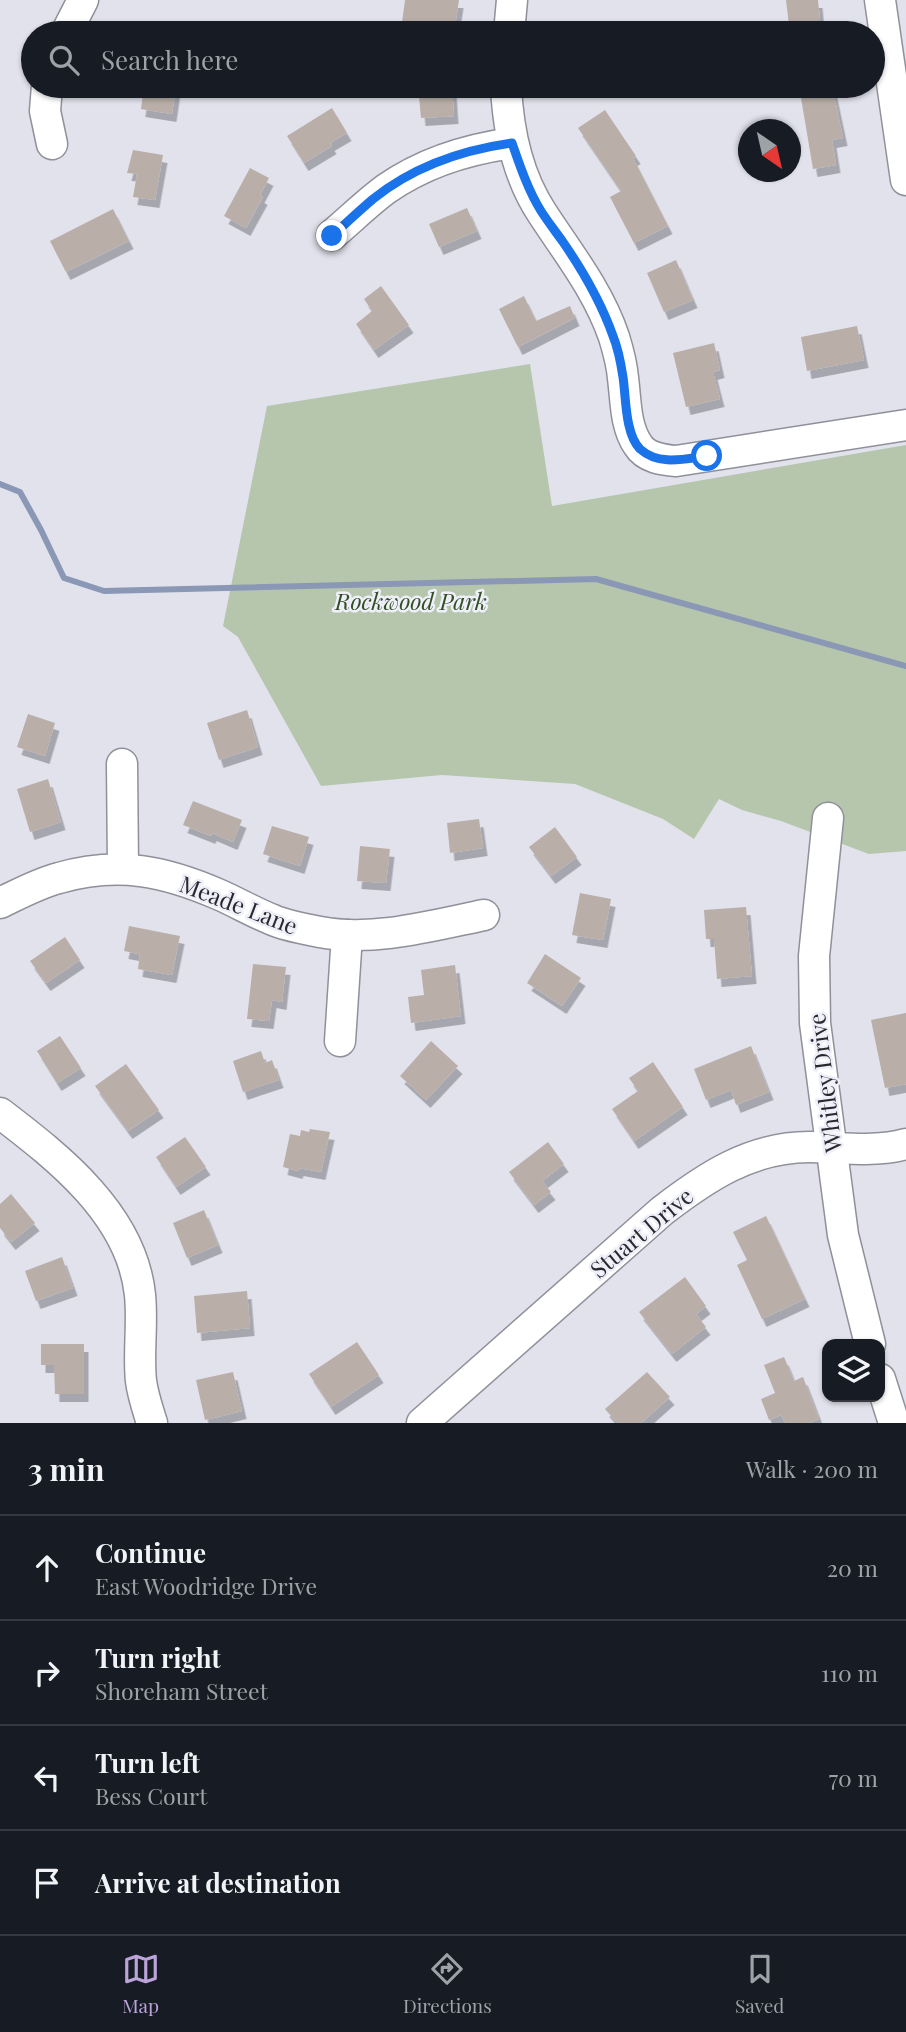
<!DOCTYPE html>
<html lang="en">
<head>
<meta charset="utf-8">
<style>
	:root { --surface:#171b24; --page:#242831; --text:#f1f3f6; --muted:#9ea1a6; --line:#363941; --accent:#bca4db }
	body { margin:0; font-family:"Playfair Display",serif; background:var(--page); color:var(--text) }
	.controls { position:absolute; right:21px; bottom:21px; display:grid; overflow:hidden; border-radius:14px; box-shadow:0 2px 5px #0004 }
	.controls button { width:63px; height:63px; display:grid; place-items:center; padding:0; border:0; border-bottom:2px solid var(--line); background:var(--surface); color:var(--text); font:35px sans-serif }
	.compass { position:absolute; left:738px; top:119px; width:63px; height:63px; border-radius:50%; background:var(--surface); box-shadow:0 2px 5px #0004; rotate:146deg }
	.stop { position:absolute; width:21px; height:21px; margin:-16px; border:5px solid #1a73e8; border-radius:50%; background:#fff }
	.stop.end { background:#1a73e8; border-color:#fff; box-shadow:0 2px 7px #0008 }
	.list { margin:0; padding:0; list-style:none }
	h2 { display:flex; justify-content:space-between; align-items:center; height:91px; margin:0; padding:0 28px; font-size:30px }
	h2 small { font-size:23px; font-weight:400; color:var(--muted) }
	.list li { display:grid; grid-template-columns:46px 1fr auto; gap:21px; align-items:center; box-sizing:border-box; height:105px; padding:0 28px; border-top:2px solid var(--line) }
	.list b { display:block; font-size:26px; white-space:nowrap }
	.list p { margin:0; font-size:23px; white-space:nowrap; color:var(--muted) }
	.list em { font-size:23px; font-style:normal; color:var(--muted) }
	.icon { flex:none; width:38px; height:38px; fill:none; stroke:currentColor; stroke-width:2; stroke-linecap:round; stroke-linejoin:round }
	.map { position:relative; flex:none; width:906px; height:1423px; overflow:hidden }
	.search { position:absolute; background:var(--surface); box-shadow:0 2px 5px #0004; left:21px; right:21px; top:21px; height:77px; display:flex; align-items:center; gap:18px; box-sizing:border-box; padding:0 24px; border-radius:38px; color:var(--muted); font-size:26px }
	.sheet { height:511px; background:var(--surface) }
	nav { display:flex; justify-content:space-around; align-items:center; box-sizing:border-box; height:98px; border-top:2px solid var(--line); background:var(--surface); font-size:19px; color:var(--muted) }
	nav a { display:grid; justify-items:center; gap:4px }
	nav .on { color:var(--accent) }
	.map>svg:first-child { display:block }
	.green { fill:#b5c6ad }
	.lines { fill:none; stroke-linecap:round; stroke-linejoin:round }
	.stream { stroke:#8a98b5; stroke-width:6 }
	.building { fill:#b9afa8; filter:url(#shadow) }
	.minor-casing { stroke:#90909b; stroke-width:33 }
	.minor { stroke:#fff; stroke-width:30 }
	.route { stroke:#1a73e8; stroke-width:9 }
	.labels { text-anchor:middle; dominant-baseline:central; stroke-width:5; stroke-linejoin:round; paint-order:stroke }
	.park-label { font-size:23px; font-style:italic; fill:#324e23; stroke:#efeffa }
	.street-label { font-size:23px; fill:#29292d; stroke:#efeffa }
</style>
</head>
<body>
<div class="map">
<svg width="906" height="1423" viewBox="0 0 906 1423">
	<defs>
		<filter id="shadow"><feDropShadow dx="4.5" dy="8" stdDeviation="0" flood-color="#0004"/></filter>
	</defs>
	<rect width="100%" height="100%" fill="#e2e2ed"/>
	<!-- green -->
	<path class="green" d="M530 364 552 506 906 445V851L869 854 781 821 742 810 719 799 694 839 663 819 575 784 442 775 321 786 238 637 223 626 267 406Z"/>
	<g class="lines">
		<!-- stream -->
		<path class="stream" d="M0 484 20 492 41 530 64 578 104 591 596 579 906 666"/>
	</g>
	<!-- building -->
	<g class="building">
		<path d="M405 0H459L454 33H413V32L401 30Z"/>
		<path d="M786 0H818L820 21 789 25Z"/>
		<path d="M144 86H176L172 114 141 109Z"/>
		<path d="M418 86H452L454 116 421 118Z"/>
		<path d="M799 86H832L843 138 832 140 836 165 813 169Z"/>
		<path d="M332 108 347 133 330 143 332 146 304 163 287 136Z"/>
		<path d="M605 110 636 156 633 158 668 226 634 243 610 197 621 191 578 128Z"/>
		<path d="M133 150 163 155 155 200 133 197 137 174 127 173Z"/>
		<path d="M250 168 269 178 260 195 263 197 246 228 224 216Z"/>
		<path d="M467 208 477 231 439 247 429 224Z"/>
		<path d="M113 209 129 241 66 272 50 241Z"/>
		<path d="M676 260 693 300 664 312 647 273Z"/>
		<path d="M381 286 409 325 374 350 356 324 372 311 364 299Z"/>
		<path d="M524 296 536 321 570 306 575 318 518 347 499 309Z"/>
		<path d="M857 326 864 360 807 371 801 337Z"/>
		<path d="M714 343 720 370 713 372 720 399 686 407 673 353Z"/>
		<path d="M247 710 258 747 219 760 207 723Z"/>
		<path d="M28 714 55 723 45 756 17 747Z"/>
		<path d="M48 779 61 822 30 832 17 789Z"/>
		<path d="M193 801 242 820 233 842 212 833 211 836 183 825Z"/>
		<path d="M479 819 483 848 450 853 447 823Z"/>
		<path d="M272 826 309 837 300 866 263 854Z"/>
		<path d="M555 827 577 857 551 876 529 847Z"/>
		<path d="M360 846 390 849 386 883 357 881Z"/>
		<path d="M580 893 611 899 603 940 572 935Z"/>
		<path d="M746 907 752 976 717 979 714 939H706L704 910Z"/>
		<path d="M129 926 180 936 172 975 138 969 140 954 124 951Z"/>
		<path d="M65 937 80 960 46 983 30 961Z"/>
		<path d="M545 954 581 978 562 1006 527 983Z"/>
		<path d="M253 964 286 967 282 1002 272 1000 269 1021 247 1019Z"/>
		<path d="M455 965 461 1016 411 1023 408 997 424 995 421 970Z"/>
		<path d="M906 1013V1084L885 1088 871 1020Z"/>
		<path d="M60 1036 81 1068 57 1083 37 1051Z"/>
		<path d="M431 1041 458 1066 426 1100 400 1076Z"/>
		<path d="M751 1046 769 1092 736 1105 731 1090 706 1100 694 1069Z"/>
		<path d="M261 1051 265 1063 272 1060 279 1080 243 1092 233 1061Z"/>
		<path d="M653 1062 683 1107 634 1141 612 1109 638 1091 629 1078Z"/>
		<path d="M126 1064 159 1110 128 1131 95 1086Z"/>
		<path d="M310 1129 330 1132 321 1172 299 1168 298 1171 283 1167 290 1134 300 1136 301 1130 309 1132Z"/>
		<path d="M185 1137 206 1167 176 1187 156 1157Z"/>
		<path d="M548 1142 564 1164 542 1181 551 1192 534 1205 509 1172Z"/>
		<path d="M11 1194 35 1223 11 1242 0 1228V1204Z"/>
		<path d="M204 1210 218 1245 187 1258 173 1223Z"/>
		<path d="M766 1216 805 1299 762 1319 737 1265 747 1260 733 1232Z"/>
		<path d="M62 1257 73 1288 36 1301 25 1271Z"/>
		<path d="M685 1277 706 1306 696 1314 706 1327 672 1354 639 1312Z"/>
		<path d="M247 1291 250 1328 197 1333 194 1296Z"/>
		<path d="M357 1342 379 1375 331 1407 309 1374Z"/>
		<path d="M41 1344H84V1394H55L54 1365H41Z"/>
		<path d="M784 1357 794 1381 803 1377 819 1419 809 1423H785L781 1415 769 1420 761 1399 775 1393 764 1365Z"/>
		<path d="M233 1372 242 1411 205 1420 196 1380Z"/>
		<path d="M647 1372 670 1397 641 1423H617L605 1409Z"/>
	</g>
	<g class="lines">
		<!-- minor casing -->
		<g class="minor-casing">
			<g id="minor">
				<path d="M880 0 906 180"/>
				<path d="M66 33 83 0"/>
				<path d="M509 33 512 0"/>
				<path d="M47 86 45 111 52 144"/>
				<path d="M506 86C508 130 517 175 542 213 568 253 598 290 614 337 618 350 622 365 623 378 626 401 625 426 638 445 646 458 663 460 676 461L906 425"/>
				<path d="M332 235C350 220 367 203 386 189 423 163 468 149 512 143"/>
				<path d="M122 764 123 868"/>
				<path d="M828 818 814 956 815 1023 843 1235 870 1344"/>
				<path d="M0 903C19 894 39 883 59 878 118 861 165 871 220 895 238 903 255 913 273 920 287 926 305 929 320 932 373 942 431 926 484 915"/>
				<path d="M340 1041 347 935"/>
				<path d="M0 1113C59 1158 132 1215 140 1295 143 1324 138 1353 141 1381 143 1396 148 1410 152 1423"/>
				<path d="M880 1379 894 1423"/>
				<path d="M422 1423 662 1211C706 1177 751 1147 809 1147 841 1147 874 1153 906 1144"/>
			</g>
		</g>
		<!-- minor -->
		<use href="#minor" class="minor"/>
	</g>
	<g class="lines">
		<!-- route -->
		<path class="route" d="M332 236C346 223 359 211 373 199 413 167 462 150 512 143 520 166 528 190 541 211 548 222 556 232 563 242 583 271 601 302 613 336 618 348 621 364 623 377 626 397 625 434 640 449 659 466 684 459 707 456"/>
	</g>
	<g class="labels">
		<!-- park labels -->
		<g class="park-label">
			<text x="411" y="600">Rockwood Park</text>
		</g>
		<!-- street labels -->
		<g class="street-label">
			<text transform="translate(239 904) rotate(21)">Meade Lane</text>
			<text transform="translate(824 1083) rotate(-97)">Whitley Drive</text>
			<text transform="translate(641 1232) rotate(-40)">Stuart Drive</text>
		</g>
	</g>
</svg>
<div class="controls">
<button><svg class="icon" aria-label="layers" viewBox="0 0 24 24"><path d="M12 4l9 5-9 5-9-5zM3 14l9 5 9-5"/></svg></button>
</div>
<svg class="compass" viewBox="-18 -18 36 36"><path d="M0-13l5 13h-10z" fill="#e53935"/><path d="M0 13l5-13h-10z" fill="#9ea1a6"/></svg>
<div class="stop" style="left:707px;top:456px"></div>
<div class="stop end" style="left:332px;top:236px"></div>
<div class="search"><svg class="icon" aria-label="search" viewBox="0 0 24 24"><circle cx="10" cy="10" r="6"/><path d="M15 15l6 6"/></svg>Search here</div>
</div>
<section class="sheet">
<h2>3 min<small>Walk · 200 m</small></h2>
<ul class="list">
<li><svg class="icon" aria-label="ahead" viewBox="0 0 24 24"><path d="M12 20V5M6 11l6-6 6 6"/></svg><div><b>Continue</b><p>East Woodridge Drive</p></div><em>20 m</em></li>
<li><svg class="icon" aria-label="right" viewBox="0 0 24 24"><path d="M7 20v-9h11M14 6l5 5-5 5"/></svg><div><b>Turn right</b><p>Shoreham Street</p></div><em>110 m</em></li>
<li><svg class="icon" aria-label="left" viewBox="0 0 24 24"><path d="M17 20v-9H6M10 6l-5 5 5 5"/></svg><div><b>Turn left</b><p>Bess Court</p></div><em>70 m</em></li>
<li><svg class="icon" aria-label="arrive" viewBox="0 0 24 24"><path d="M6 21V4h12l-3 4 3 4H6"/></svg><div><b>Arrive at destination</b></div></li>
</ul>
</section>
<nav>
<a class="on"><svg class="icon" aria-label="map" viewBox="0 0 24 24"><path d="M3 6l6-2 6 2 6-2v14l-6 2-6-2-6 2zM9 4v14M15 6v14"/></svg>Map</a>
<a><svg class="icon" aria-label="directions" viewBox="0 0 24 24"><path d="M12 3l9 9-9 9-9-9zM9 14v-3h6M13 9l2 2-2 2"/></svg>Directions</a>
<a><svg class="icon" aria-label="saved" viewBox="0 0 24 24"><path d="M7 4h10v16l-5-4-5 4z"/></svg>Saved</a>
</nav>
</body>
</html>
